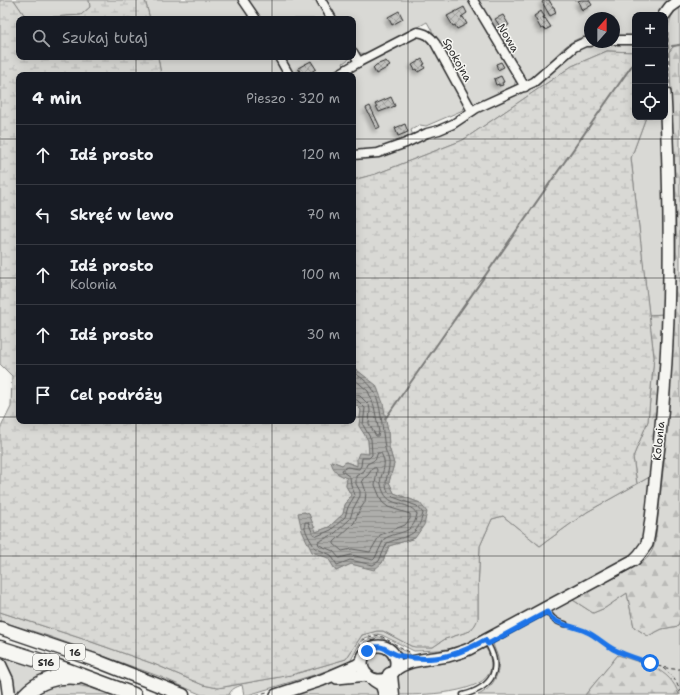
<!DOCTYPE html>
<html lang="pl">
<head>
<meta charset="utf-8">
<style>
	:root { --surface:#171b24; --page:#20242c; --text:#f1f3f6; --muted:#9ea1a6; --line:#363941 }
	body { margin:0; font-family:"Shantell Sans",sans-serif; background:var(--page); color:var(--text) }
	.controls { position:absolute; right:12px; top:12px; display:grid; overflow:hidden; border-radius:8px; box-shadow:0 2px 10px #0003 }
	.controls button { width:36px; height:36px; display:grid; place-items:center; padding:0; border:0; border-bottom:1px solid var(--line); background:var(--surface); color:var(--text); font:20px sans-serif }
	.compass { position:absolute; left:584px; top:12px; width:36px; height:36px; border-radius:50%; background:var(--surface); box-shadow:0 2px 10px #0003; rotate:21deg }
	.stop { position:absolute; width:12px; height:12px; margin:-9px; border:3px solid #1a73e8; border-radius:50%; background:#fff }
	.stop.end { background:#1a73e8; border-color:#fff; box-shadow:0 1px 4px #0008 }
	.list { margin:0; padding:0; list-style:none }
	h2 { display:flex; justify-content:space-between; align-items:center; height:52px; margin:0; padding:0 16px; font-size:17px }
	h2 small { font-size:13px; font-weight:400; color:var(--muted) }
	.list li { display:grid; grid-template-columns:26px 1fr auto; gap:12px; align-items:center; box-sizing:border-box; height:60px; padding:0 16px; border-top:1px solid var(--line) }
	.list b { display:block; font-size:15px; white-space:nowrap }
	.list p { margin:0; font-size:13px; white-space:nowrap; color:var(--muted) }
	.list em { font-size:13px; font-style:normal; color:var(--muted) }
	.icon { flex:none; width:22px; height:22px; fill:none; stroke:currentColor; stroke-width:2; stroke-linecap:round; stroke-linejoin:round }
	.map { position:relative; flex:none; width:680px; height:695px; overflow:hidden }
	.search { position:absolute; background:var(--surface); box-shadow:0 2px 10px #0003; left:16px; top:16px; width:340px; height:44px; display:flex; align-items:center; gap:10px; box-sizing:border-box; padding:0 14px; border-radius:8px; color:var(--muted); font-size:15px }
	.panel { position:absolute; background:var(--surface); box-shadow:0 2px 10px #0003; left:16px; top:72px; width:340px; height:352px; border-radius:8px }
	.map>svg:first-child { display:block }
	.green { fill:#d9d9d5; stroke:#828280 }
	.forest { fill:url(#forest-firs); stroke:#828280 }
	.wetland { fill:url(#wetland-marsh); stroke:#828280 }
	.water { fill:url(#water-rules); stroke:#7a7a78 }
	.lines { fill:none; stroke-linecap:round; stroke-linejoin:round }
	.shore { stroke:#5f5f5e; stroke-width:1 }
	.stream { stroke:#7a7a78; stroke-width:2 }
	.building { fill:url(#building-cross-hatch); stroke:#2b2b2b; filter:url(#shadow) }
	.lane-casing { stroke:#2b2b2b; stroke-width:7 }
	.street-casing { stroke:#2b2b2b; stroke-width:11 }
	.secondary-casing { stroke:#2b2b2b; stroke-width:14 }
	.primary-casing { stroke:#2b2b2b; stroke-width:15 }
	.highway-casing { stroke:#2b2b2b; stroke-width:17 }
	.path { stroke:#2b2b2b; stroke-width:1; stroke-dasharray:4 3; stroke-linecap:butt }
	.lane { stroke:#f6f6f2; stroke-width:4 }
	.street { stroke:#f6f6f2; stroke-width:8 }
	.secondary { stroke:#f6f6f2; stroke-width:11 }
	.primary { stroke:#f6f6f2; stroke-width:12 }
	.highway { stroke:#f6f6f2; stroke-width:14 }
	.route { stroke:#1a73e8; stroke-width:5 }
	.grid { fill:none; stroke:#2b2b2b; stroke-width:1; stroke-opacity:0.55 }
	.labels { text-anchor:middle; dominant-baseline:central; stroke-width:3; stroke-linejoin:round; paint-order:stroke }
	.shield { fill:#f6f6f2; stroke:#686867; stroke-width:1 }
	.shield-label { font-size:10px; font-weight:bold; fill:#2b2b2b }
	.street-label { font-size:11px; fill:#2b2b2b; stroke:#f6f6f2 }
</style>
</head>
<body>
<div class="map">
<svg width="680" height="695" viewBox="0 0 680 695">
	<defs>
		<pattern id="forest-firs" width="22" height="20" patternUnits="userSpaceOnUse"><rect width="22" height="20" fill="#d9d9d5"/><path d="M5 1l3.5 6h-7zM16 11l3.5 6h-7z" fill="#babab7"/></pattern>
		<pattern id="wetland-marsh" width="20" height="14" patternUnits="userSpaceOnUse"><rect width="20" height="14" fill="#d9d9d5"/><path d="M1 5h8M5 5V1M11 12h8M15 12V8" fill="none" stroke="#babab7"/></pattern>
		<pattern id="water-rules" width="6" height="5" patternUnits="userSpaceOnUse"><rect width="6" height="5" fill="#aeaeab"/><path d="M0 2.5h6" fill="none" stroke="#8e8e8b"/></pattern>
		<pattern id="building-cross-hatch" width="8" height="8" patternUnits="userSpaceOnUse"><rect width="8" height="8" fill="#c3c3c0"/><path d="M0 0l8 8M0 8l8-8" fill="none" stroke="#9f9f9c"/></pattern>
		<filter id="shadow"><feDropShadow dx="-3" dy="3" stdDeviation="2" flood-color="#0004"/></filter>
	</defs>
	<rect width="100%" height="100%" fill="#f6f6f2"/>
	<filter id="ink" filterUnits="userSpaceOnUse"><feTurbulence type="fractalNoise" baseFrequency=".025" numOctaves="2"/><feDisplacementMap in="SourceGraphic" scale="8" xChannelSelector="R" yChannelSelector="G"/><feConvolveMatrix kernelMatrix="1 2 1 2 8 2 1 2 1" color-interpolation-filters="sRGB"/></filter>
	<g filter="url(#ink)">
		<!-- green -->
		<g class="green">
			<path d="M14 0H89L90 7 81 15 27 19Z"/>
			<path d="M145 0H240L252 19H150Z"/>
			<path d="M248 0H317L329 19H259Z"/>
			<path d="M324 0H469L516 79 514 87 474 105 427 22C414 29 373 57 360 53 357 52 355 49 353 47V19H336Z"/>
			<path d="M476 0H669L660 15H635V37L614 35V18H590V36C561 38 551 69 529 81L523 78Z"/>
			<path d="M680 8V44L673 47 669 52C669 37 664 17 680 8Z"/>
			<path d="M419 35 429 38 465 104 463 110 426 126 420 125 411 130 413 136 377 151 353 153V75H344Z"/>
			<path d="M635 42V52L607 51 572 66 463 140 376 174 353 180V157L368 156 519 92 576 50C595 42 615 42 635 42Z"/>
			<path d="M158 57H275L286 75H161Z"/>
			<path d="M282 57H352L343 63 345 68 332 75H293Z"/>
			<path d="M646 117H663L665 314 649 315 631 158Z"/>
			<path d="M653 475 643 542 632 556 456 651 455 648 439 650 414 651 382 635 377 634 362 639 350 662 348 663 317 674 248 695H244L242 685C236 687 231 689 229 695H202L161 677 48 636 0 621V612L86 640 154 664 203 685 218 688 291 675 346 659 362 635 377 631H383L411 646 433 647 445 639 470 631 478 619V590L480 546 492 519 503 516 540 546 587 512Z"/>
			<path d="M627 593 634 627 648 636 662 629 678 626 680 618V695L678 692 618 655 585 695H478C492 689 501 674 498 658 497 653 494 649 493 643L573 600 593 613 605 608Z"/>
			<path d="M378 637H380L410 654C407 655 404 655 401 654 389 651 386 635 369 645 361 649 360 658 354 662L365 641Z"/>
			<path d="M485 648C490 652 491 661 491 668 487 695 419 695 395 695L394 678 401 669 454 657 455 661Z"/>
			<circle cx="379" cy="663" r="12"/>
			<path d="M0 654 56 672 26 687 18 695H14L4 663 0 659Z"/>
			<path d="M362 677 375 684 382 695H292L343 679Z"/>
			<path d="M67 683 91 688 111 695H31L43 687Z"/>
		</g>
		<!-- forest -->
		<g class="forest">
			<path d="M680 44V618L678 626 662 629 648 636 634 627 627 593 605 608 593 613 573 600 642 563C649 557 653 551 655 542 667 442 676 341 676 240 676 177 672 115 669 52L673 47Z"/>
			<path d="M665 314 653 475 637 484 633 457 648 421 654 357 649 315Z"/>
			<path d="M618 655C643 664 670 667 679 695H585Z"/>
		</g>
		<!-- wetland -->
		<path class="wetland" d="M0 0H14L27 19 81 15 90 7 89 0H145L150 19H19V57H158L161 75H19V421H353V402L361 410 359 425 368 440 369 455 357 458 358 466 346 462 342 465 331 461 338 474 347 478 346 486 351 495 345 505 343 514 329 527 316 532 309 514 304 512 336 571 351 564 364 567 382 563 389 546 415 538 420 503 394 493 389 482 394 464 389 447 388 431 375 385 353 367V180L376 174 463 140 572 66 607 51 635 52V117H646L631 158 654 357 648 421 633 457 637 484 587 512 540 546 503 516 492 519 480 546 478 590V619L475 625 470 631 445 639 433 647H415L411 646 383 631H377L362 635 346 659 291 675 218 688 203 685 154 664 86 640 0 612V429L11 407 12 376 0 364Z"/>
		<!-- water -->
		<path class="water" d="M353 367 376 385 383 403 388 431 389 447 394 464 389 482 394 493 420 503 427 512 424 525 415 538 389 546 382 563 374 570 351 564 336 571 328 558 312 552 302 531 298 513 304 512 309 514 316 532 329 527 343 514 345 505 351 495 346 486 347 478C339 475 332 470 331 461L342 465 346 462 357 466V458L359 453 369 454 368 440 359 426 361 410 353 402Z"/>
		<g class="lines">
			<!-- shore -->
			<g class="shore">
				<path d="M353 372C359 376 368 382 372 388 382 402 382 431 385 448 386 453 390 460 389 466 388 477 381 487 393 497L417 506 423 513C417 539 408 534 387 543L379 561 373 565 350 560 337 565 331 555 315 548C311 541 303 530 305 522H308L313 534 317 536 331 530 345 517 348 507 355 495 351 485 350 477 343 472 342 470 347 467 359 469 361 466 362 458H369L372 455 371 439 363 425 365 408 357 400 353 399"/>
				<path d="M353 378 368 391 374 406 379 432 378 436H376L369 424 370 410 369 405 360 396 353 394"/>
				<path d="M378 453H381C383 457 385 462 384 466 384 472 379 478 381 484 386 511 407 498 417 514 413 536 399 530 384 539L375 558 373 560 351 555 339 558 333 551 319 545 318 542 334 534 350 519 353 509 360 496V491L356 484V476L364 471 367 464 375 460Z"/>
				<path d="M376 468 377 470 375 485 382 502 388 507 410 514V519L405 525 380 535 370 552 352 549 342 551 334 544V542L354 523 359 511 365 502 366 492 362 480 368 475 372 469Z"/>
			</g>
			<!-- stream -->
			<g class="stream">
				<path d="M672 46 680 45"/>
				<path d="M385 419 635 61"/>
			</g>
		</g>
		<!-- building -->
		<g class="building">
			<path d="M545 0H549L553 7H554L556 13 550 16 542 2Z"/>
			<path d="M581 0H589L592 5 582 11 578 1Z"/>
			<path d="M464 7 467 13 461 17H463L467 24 457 29 455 25 453 26 447 16Z"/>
			<path d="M399 11 403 19 392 25 388 17Z"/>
			<path d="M541 11 545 17H543L544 19 545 18 551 27 545 30 543 28 541 29 534 16Z"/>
			<path d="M503 15 509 25 502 29 495 19Z"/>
			<path d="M422 59 425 64 423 65 425 68 418 72 417 69 415 70 412 65Z"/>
			<path d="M311 61 316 69 306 75H302L298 68Z"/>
			<path d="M386 61 390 66 376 74 373 68 376 65Z"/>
			<path d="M501 62 504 67 498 70 496 64Z"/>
			<path d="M501 76 504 82 502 83 503 85 499 86V84L496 85 494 79Z"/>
			<path d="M391 97 395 106 379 112 375 104Z"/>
			<path d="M370 106 380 127 376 129 366 108Z"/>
			<path d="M405 124 408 132 398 136 395 128Z"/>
		</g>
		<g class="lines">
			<!-- lane casing -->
			<g class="lane-casing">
				<g id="lane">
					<path d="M545 608C551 617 555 622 565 624"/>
					<path d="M463 695C494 687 503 668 486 641"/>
				</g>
			</g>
			<!-- street casing -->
			<g class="street-casing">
				<g id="street">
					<path d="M243 0 256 19"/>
					<path d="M321 0 332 19"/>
					<path d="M473 0 525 87"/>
					<path d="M614 40H635"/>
					<path d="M353 52 359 62 417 32C426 33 430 36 435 43L472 111"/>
					<path d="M279 57 289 75"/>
					<path d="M337 75 359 62"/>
					<path d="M353 155 378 153 406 143 427 133 439 130 453 124 477 108 534 82 574 47 585 42H590"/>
				</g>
			</g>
			<!-- secondary casing -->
			<g class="secondary-casing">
				<g id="secondary">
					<path d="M664 15 670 7 680 0"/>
					<circle cx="379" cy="663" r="17"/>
					<path d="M393 672C406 659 431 659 448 656 455 654 462 652 469 649L634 560 639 555 647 544C653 515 654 483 658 454 672 334 671 214 665 93"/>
					<path d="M337 678 367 675"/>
					<path d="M276 695 322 680 357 665 362 661"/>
				</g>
			</g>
			<!-- primary casing -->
			<g class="primary-casing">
				<g id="primary">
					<path d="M0 628 97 661 183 695"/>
					<path d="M0 665 7 680 9 695"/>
					<path d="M374 680 382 685 385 695"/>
				</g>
			</g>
			<!-- highway casing -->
			<g class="highway-casing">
				<g id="highway">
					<path d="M0 648 50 664 134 695"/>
					<path d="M390 675 392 695"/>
					<path d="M25 695C38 681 58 675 77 677"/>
				</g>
			</g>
			<!-- path -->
			<g class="path">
				<path d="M667 24 669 85"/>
				<path d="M569 625C589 630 596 640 612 649 626 656 665 671 680 669"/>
				<path d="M356 654 363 640 379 635 411 653"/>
				<path d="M663 668C672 675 677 681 680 692"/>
				<path d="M256 695 267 692"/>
			</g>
			<!-- lane -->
			<use href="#lane" class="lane"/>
			<!-- street -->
			<use href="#street" class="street"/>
			<!-- secondary -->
			<use href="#secondary" class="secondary"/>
			<!-- primary -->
			<use href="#primary" class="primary"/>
			<!-- highway -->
			<use href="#highway" class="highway"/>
		</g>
	</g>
	<g class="lines" filter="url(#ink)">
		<!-- route -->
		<path class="route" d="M367 651C383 640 386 653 401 656 411 658 425 659 435 658 454 656 469 649 485 640L488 644 547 612C555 626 574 625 587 632 596 636 604 644 613 649 624 655 638 659 650 663"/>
	</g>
	<!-- grid -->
	<path class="grid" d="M136 0V19M272 0V19M408 0V695M544 0V695M136 57V75M272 57V75M0 139H19M353 139H680M0 278H19M353 278H680M0 417H19M353 417H680M136 421V695M272 421V695M0 556H680"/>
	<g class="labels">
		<!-- shield labels -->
		<g class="shield">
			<rect x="65" y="644" width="20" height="16" rx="3"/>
			<rect x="33" y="654" width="26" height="16" rx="3"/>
		</g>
		<g class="shield-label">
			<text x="75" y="652">16</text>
			<text x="46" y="662">S16</text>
		</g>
		<!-- street labels -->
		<g class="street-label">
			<text transform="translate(508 38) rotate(59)">Nowa</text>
			<text transform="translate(457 60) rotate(61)">Spokojna</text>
			<text transform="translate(659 441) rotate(-84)">Kolonia</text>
		</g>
	</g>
</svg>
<div class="controls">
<button>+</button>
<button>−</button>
<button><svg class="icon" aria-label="locate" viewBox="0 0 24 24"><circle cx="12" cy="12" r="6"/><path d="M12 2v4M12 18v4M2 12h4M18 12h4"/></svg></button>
</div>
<svg class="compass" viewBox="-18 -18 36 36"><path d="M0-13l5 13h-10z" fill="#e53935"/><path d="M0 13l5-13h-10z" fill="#9ea1a6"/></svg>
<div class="stop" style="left:650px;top:663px"></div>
<div class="stop end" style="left:367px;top:651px"></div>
<div class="search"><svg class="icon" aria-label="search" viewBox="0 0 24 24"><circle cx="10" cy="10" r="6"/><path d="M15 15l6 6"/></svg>Szukaj tutaj</div>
<section class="panel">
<h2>4 min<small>Pieszo · 320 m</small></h2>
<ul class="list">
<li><svg class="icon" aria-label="ahead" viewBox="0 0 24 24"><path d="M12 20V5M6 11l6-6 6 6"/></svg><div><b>Idź prosto</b></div><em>120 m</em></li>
<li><svg class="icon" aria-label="left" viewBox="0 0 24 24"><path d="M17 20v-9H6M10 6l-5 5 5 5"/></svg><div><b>Skręć w lewo</b></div><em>70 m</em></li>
<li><svg class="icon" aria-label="ahead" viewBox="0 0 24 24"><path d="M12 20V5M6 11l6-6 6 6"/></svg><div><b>Idź prosto</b><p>Kolonia</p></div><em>100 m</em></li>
<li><svg class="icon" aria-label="ahead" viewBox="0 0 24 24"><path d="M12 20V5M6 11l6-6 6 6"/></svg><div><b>Idź prosto</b></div><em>30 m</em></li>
<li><svg class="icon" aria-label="arrive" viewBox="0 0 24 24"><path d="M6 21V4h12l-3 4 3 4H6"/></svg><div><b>Cel podróży</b></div></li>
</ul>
</section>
</div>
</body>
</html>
